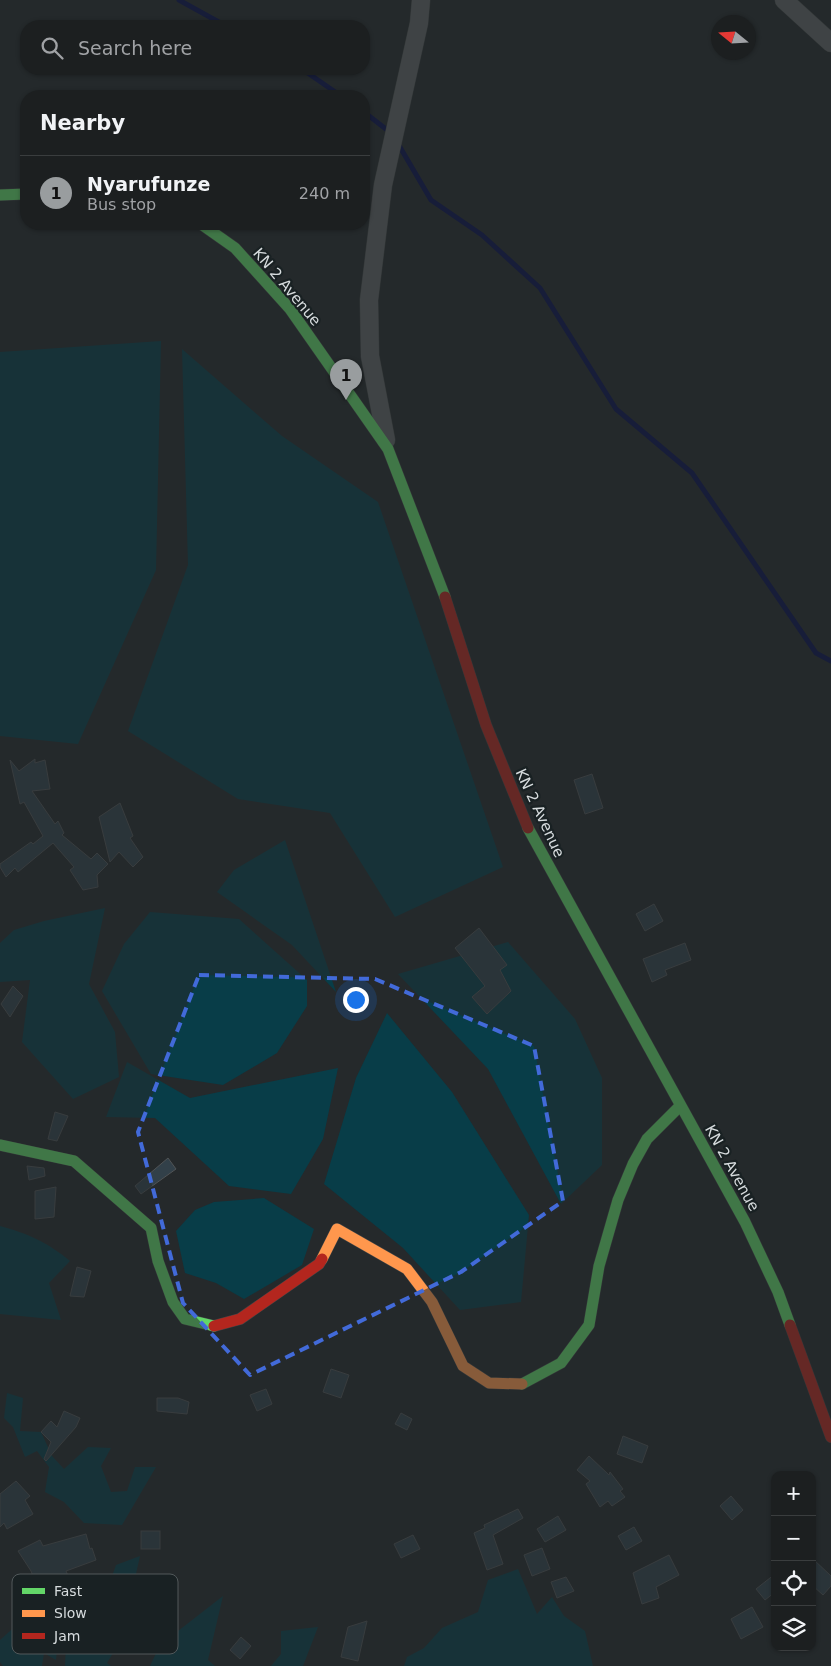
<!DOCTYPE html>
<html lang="en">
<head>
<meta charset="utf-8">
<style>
	:root { --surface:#1c1f20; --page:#292c2d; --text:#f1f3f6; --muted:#a0a2a5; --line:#3a3d3e; --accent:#999d9f }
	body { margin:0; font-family:"DejaVu Sans",sans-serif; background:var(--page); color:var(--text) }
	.controls { position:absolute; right:15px; bottom:15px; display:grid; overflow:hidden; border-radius:10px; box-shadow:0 1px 4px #0004 }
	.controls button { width:45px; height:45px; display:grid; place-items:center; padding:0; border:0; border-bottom:1px solid var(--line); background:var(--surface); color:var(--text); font:25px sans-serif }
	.compass { position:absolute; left:711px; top:15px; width:45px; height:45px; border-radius:50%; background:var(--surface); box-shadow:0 1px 4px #0004; rotate:288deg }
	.you { position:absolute; left:355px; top:999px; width:18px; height:18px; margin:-12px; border:4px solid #fff; border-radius:50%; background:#1a73e8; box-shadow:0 0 0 8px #1a73e833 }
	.badge { display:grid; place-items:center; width:32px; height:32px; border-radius:50%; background:var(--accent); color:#111; font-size:16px; font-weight:700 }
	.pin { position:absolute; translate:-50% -41px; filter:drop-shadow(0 1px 2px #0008) }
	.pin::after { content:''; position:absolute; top:26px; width:18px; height:15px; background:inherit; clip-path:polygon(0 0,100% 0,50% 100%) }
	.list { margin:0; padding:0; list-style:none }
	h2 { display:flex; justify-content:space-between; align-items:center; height:65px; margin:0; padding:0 20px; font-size:21px }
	h2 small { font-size:16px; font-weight:400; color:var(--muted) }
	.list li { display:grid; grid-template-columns:32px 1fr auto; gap:15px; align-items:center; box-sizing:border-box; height:75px; padding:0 20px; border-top:1px solid var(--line) }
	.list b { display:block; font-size:19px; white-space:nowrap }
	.list p { margin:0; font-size:16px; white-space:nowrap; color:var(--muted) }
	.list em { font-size:16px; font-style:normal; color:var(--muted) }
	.icon { flex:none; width:28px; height:28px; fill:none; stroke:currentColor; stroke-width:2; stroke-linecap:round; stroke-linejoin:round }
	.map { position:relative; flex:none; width:831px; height:1666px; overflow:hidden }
	.search { position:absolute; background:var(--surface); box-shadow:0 1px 4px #0004; left:20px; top:20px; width:350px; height:55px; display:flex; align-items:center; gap:12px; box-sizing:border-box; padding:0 18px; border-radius:20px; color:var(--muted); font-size:19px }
	.panel { position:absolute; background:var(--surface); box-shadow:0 1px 4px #0004; left:20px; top:90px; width:350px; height:140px; border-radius:20px }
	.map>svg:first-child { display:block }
	.green { fill:#083d48 }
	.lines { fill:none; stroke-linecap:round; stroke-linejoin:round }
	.stream { stroke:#080e4a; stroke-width:5 }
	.building { fill:#324049; stroke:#505355 }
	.street-casing { stroke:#434647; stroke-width:19 }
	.fast-casing { stroke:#434647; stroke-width:12 }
	.slow-casing { stroke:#434647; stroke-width:12 }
	.jam-casing { stroke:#434647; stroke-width:12 }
	.street { stroke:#606364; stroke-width:18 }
	.fast { stroke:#63d668; stroke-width:11 }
	.slow { stroke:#ff974d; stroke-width:11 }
	.jam { stroke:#b3261e; stroke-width:11 }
	.marked { fill:none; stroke:#426ad9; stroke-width:4; stroke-dasharray:10 6; stroke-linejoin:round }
	.labels { text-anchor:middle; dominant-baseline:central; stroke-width:4.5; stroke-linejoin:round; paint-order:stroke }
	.street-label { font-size:15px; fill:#d7dcde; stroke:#192123 }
	.key { fill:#192123; stroke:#52595b; stroke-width:1 }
	.key-label { font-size:14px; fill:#d7dcde }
</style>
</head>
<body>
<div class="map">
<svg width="831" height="1666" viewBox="0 0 831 1666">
	<rect width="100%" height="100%" fill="#25292b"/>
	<!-- green -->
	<g class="green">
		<path d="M161 341 156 570 78 744 0 736V352Z"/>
		<path d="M182 349 282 436 378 502 503 867 395 917 330 813 238 799 128 731 188 565Z"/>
		<path d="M285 840 336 992 292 945 217 892 234 870Z"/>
		<path d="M105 908 89 984 115 1032 119 1077 73 1099 22 1042 30 980 0 982V943L14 930 44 921Z"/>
		<path d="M150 912 239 919 307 980V1006L277 1053 223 1085 151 1074 102 991 124 944Z"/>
		<path d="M508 942 575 1019 602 1078V1165L561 1204 488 1069 398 974Z"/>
		<path d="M387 1013 452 1092 529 1215 521 1302 460 1310 403 1248 324 1184 356 1078Z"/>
		<path d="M127 1062 190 1098 338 1068 323 1139 291 1194 229 1186 155 1118 106 1117Z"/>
		<path d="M264 1198 314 1229 302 1265 244 1299 216 1283 185 1273 176 1231 195 1210 214 1202Z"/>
		<path d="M0 1226C29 1234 47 1242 70 1261L49 1283 61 1320 0 1314Z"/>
		<path d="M7 1393 23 1398 20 1431 41 1432 52 1456 64 1469 88 1447 111 1448 101 1466 111 1492 127 1491 135 1467H156L122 1525 84 1523 64 1502 45 1492 49 1467 37 1451 25 1457 13 1427 4 1418Z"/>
		<path d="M140 1556 129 1605 148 1629 125 1633 107 1663 111 1666H65L66 1644 80 1622 101 1607 116 1565Z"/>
		<path d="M518 1569 537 1614 552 1597 564 1616 585 1631 593 1666H404L407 1657 424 1648 442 1628 478 1612 488 1580Z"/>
		<path d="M101 1591C91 1610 70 1617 60 1636 57 1642 57 1652 56 1660L44 1653 42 1666H3L0 1662V1640L29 1614 51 1608 59 1613 70 1604Z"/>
		<path d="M223 1596 208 1660 215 1666H150L160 1645Z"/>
		<path d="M318 1627 303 1666H271L281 1654V1631Z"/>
	</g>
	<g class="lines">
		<!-- stream -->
		<g class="stream">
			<path d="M179 0 226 26"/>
			<path d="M302 69 341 96"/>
			<path d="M364 112 391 133"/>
			<path d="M397 142 431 200 482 235 540 288 616 409 692 473 816 653 831 661"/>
		</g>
	</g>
	<!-- building -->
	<g class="building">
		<path d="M35 759V763L45 760 50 789 32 791 55 824 58 821 64 833 62 835 91 859 97 853 108 864 97 875 98 887 83 890 70 870 74 867 53 843 18 872 15 868 6 877 0 867V864L31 842 33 844 43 836 24 802 20 804 10 760 19 771Z"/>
		<path d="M592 774 603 808 585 814 574 780Z"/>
		<path d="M120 803 133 836 130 838 143 857 133 867 119 852 110 862 99 817Z"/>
		<path d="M654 904 663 921 645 931 636 914Z"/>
		<path d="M479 928 507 965 500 970 511 991 487 1014 472 997 485 986 455 948Z"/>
		<path d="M685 943 691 960 665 970 667 975 652 982 643 959Z"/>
		<path d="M13 986 23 996 10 1017 1 1004Z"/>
		<path d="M55 1112 68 1116 57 1141 48 1139Z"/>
		<path d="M168 1158 176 1169 141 1194 135 1186Z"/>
		<path d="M27 1166 44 1168 45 1176 29 1180Z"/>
		<path d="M56 1187 54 1217 35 1219V1191Z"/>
		<path d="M77 1267 91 1271 84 1297 70 1296Z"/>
		<path d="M331 1369 349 1375 341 1398 323 1392Z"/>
		<path d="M266 1389 272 1404 257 1411 250 1395Z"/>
		<path d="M157 1398H178L189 1402 187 1414 157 1411Z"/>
		<path d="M64 1411 80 1418 76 1427 46 1461 44 1459 51 1442 41 1432 51 1421 57 1427Z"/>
		<path d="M401 1413 412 1419 407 1430 395 1424Z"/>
		<path d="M623 1436 648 1446 642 1463 617 1454Z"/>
		<path d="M589 1456 609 1475 610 1472 623 1489 620 1491 625 1497 612 1506 608 1501 600 1507 586 1484 590 1481 577 1470Z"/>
		<path d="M16 1481 30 1496 25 1500 33 1514 7 1529 4 1523 0 1527V1494Z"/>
		<path d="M731 1496 743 1510 732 1520 720 1506Z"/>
		<path d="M518 1509 523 1518 493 1535 503 1564 487 1570 474 1533 485 1528 484 1525Z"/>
		<path d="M558 1516 566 1530 545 1542 537 1529Z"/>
		<path d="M634 1527 642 1541 626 1550 618 1536Z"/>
		<rect x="141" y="1531" width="19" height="18"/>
		<path d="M86 1534 90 1549 92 1548 96 1560 66 1571 73 1588 43 1601 31 1571 18 1551 40 1540 43 1546Z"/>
		<path d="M413 1535 420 1549 401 1558 394 1544Z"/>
		<path d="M542 1548 550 1569 532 1576 524 1555Z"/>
		<path d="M669 1555 679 1575 656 1587 659 1598 642 1604 633 1573Z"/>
		<path d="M812 1558 831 1576V1586L823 1595 812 1585Z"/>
		<path d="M775 1574V1592L765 1600 756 1589Z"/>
		<path d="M566 1577 574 1591 557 1598 551 1582Z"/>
		<path d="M752 1607 763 1627 741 1639 731 1619Z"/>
		<path d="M367 1621 358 1661 341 1657 348 1627Z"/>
		<path d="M241 1637 251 1646 240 1659 230 1650Z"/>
	</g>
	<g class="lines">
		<!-- street casing -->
		<g class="street-casing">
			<g id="street">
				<path d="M784 0 831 43"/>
				<path d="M386 440 370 356 369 300 383 185 419 23 421 0"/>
			</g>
		</g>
		<!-- fast casing -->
		<g class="fast-casing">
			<g id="fast">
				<path d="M0 195 26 194"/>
				<path d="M201 224 235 248 290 309 388 449 445 597"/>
				<path d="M528 828 745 1222 778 1292 790 1325"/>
				<path d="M0 1145 74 1161 151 1228 158 1261 173 1302 185 1319 214 1326"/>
				<path d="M522 1384 561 1363 589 1325 599 1266 618 1200 633 1164 647 1139 680 1106"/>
			</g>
		</g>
		<!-- slow casing -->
		<g class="slow-casing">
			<path id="slow" d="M322 1259 337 1229 407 1269 432 1302 463 1366 489 1383 522 1384"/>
		</g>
		<!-- jam casing -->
		<g class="jam-casing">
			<g id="jam">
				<path d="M445 597 486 725 528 828"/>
				<path d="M790 1325 831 1437"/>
				<path d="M214 1326 240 1319 319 1264 322 1259"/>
			</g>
		</g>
		<!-- street -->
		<use href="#street" class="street"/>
		<!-- fast -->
		<use href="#fast" class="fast"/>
		<!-- slow -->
		<use href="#slow" class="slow"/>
		<!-- jam -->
		<use href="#jam" class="jam"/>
	</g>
	<!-- marked area -->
	<path d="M0 0H831V1666H0ZM199 975 375 979 534 1046 563 1201 461 1272 250 1375 183 1303 138 1132Z" fill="#25292b" fill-opacity=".55" fill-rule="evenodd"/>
	<path class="marked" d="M199 975 375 979 534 1046 563 1201 461 1272 250 1375 183 1303 138 1132Z"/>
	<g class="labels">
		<!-- street labels -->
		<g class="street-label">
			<text transform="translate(287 287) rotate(50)">KN 2 Avenue</text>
			<text transform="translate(540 813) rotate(65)">KN 2 Avenue</text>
			<text transform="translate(732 1168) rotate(61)">KN 2 Avenue</text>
		</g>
	</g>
	<!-- legend -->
	<rect x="12" y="1574" width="166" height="80" rx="8" class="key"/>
	<rect x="22" y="1588" width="23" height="6" fill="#63d668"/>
	<rect x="22" y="1610" width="23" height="7" fill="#ff974d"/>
	<rect x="22" y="1633" width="23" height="6" fill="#b3261e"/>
	<g class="key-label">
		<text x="54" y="1596">Fast</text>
		<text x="54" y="1618">Slow</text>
		<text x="54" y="1641">Jam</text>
	</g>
</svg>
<div class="controls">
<button>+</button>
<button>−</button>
<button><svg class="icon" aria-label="locate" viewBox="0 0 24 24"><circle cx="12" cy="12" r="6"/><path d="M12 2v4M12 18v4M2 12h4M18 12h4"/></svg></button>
<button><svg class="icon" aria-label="layers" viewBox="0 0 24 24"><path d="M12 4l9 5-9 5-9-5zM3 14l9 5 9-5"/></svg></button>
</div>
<svg class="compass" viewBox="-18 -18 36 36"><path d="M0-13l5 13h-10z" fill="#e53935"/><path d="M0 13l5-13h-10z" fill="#a0a2a5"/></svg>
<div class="you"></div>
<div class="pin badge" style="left:346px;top:400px">1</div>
<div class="search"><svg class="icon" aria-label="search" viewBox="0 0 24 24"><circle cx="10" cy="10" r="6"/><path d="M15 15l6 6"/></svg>Search here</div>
<section class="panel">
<h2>Nearby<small></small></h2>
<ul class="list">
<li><span class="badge">1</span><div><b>Nyarufunze</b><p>Bus stop</p></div><em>240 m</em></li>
</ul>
</section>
</div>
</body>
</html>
